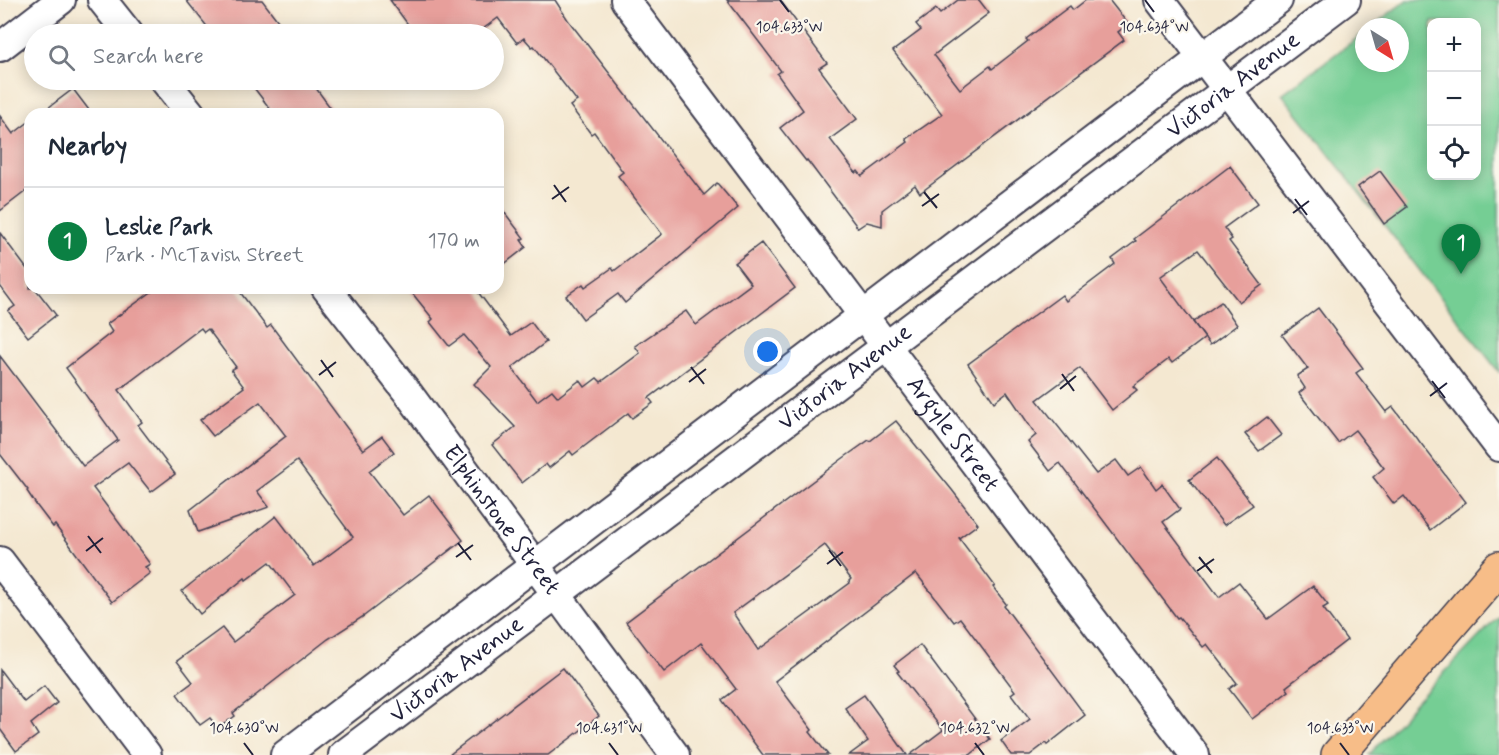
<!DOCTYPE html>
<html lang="en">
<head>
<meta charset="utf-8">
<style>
	:root { --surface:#fff; --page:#f6f6f7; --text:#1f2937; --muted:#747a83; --line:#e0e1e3; --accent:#0b8043 }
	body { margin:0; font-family:Mynerve,sans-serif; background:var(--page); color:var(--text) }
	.controls { position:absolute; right:18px; top:18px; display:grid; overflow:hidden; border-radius:12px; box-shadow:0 3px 15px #0003 }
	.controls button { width:54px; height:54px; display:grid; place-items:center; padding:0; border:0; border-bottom:2px solid var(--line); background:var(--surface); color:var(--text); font:30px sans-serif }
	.compass { position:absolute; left:1355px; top:18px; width:54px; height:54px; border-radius:50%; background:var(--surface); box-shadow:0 3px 15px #0003; rotate:143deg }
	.you { position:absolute; left:768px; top:352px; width:21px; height:21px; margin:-15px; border:4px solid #fff; border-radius:50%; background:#1a73e8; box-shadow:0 0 0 9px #1a73e833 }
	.badge { display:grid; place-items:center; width:39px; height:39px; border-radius:50%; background:var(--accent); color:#fff; font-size:20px; font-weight:700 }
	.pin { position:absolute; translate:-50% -50px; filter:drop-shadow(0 2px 3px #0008) }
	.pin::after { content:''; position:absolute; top:32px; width:21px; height:18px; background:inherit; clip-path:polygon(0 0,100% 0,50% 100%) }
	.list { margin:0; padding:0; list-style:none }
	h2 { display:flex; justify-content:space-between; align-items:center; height:78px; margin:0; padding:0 24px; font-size:26px }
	h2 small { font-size:20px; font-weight:400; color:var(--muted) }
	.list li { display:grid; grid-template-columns:39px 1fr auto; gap:18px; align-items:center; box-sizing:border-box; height:108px; padding:0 24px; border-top:2px solid var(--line) }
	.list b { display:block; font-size:22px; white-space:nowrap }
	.list p { margin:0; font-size:20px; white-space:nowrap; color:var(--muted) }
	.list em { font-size:20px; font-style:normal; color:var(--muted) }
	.icon { flex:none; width:33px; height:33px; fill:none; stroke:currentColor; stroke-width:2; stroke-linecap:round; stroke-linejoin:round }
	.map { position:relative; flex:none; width:1499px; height:755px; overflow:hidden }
	.search { position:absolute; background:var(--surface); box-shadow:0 3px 15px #0003; left:24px; top:24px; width:480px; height:66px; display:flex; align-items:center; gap:15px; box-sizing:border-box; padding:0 21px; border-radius:33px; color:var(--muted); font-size:22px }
	.panel { position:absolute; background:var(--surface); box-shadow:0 3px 15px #0003; left:24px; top:108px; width:480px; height:186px; border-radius:18px }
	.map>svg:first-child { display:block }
	.green { fill:#75ce94; stroke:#4c7868; stroke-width:1.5; fill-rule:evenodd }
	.building { fill:#e79f9b; fill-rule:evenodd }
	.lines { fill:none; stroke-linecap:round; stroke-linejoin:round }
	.minor-casing { stroke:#424052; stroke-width:32 }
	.major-casing { stroke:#424052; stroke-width:36 }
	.minor { stroke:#fff; stroke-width:28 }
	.major { stroke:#f7bd88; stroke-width:33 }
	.ticks { fill:none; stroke:#22223b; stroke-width:2 }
	.labels { text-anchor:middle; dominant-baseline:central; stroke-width:4.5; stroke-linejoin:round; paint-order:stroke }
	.street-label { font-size:24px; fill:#22223b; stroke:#fbf7ec }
	.ticks-label { font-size:15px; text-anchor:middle; fill:#22223b; stroke:#fbf7ec; stroke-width:4.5; stroke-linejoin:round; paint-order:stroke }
</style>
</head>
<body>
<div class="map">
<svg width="1499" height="755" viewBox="0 0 1499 755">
	<rect width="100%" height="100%" fill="#fbf7ec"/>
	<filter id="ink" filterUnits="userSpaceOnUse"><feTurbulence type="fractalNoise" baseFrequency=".0167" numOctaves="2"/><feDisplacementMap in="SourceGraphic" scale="12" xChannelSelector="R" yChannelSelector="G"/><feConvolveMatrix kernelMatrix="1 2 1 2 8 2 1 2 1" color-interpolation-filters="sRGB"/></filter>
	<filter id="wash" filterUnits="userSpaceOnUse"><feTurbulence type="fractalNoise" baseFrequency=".008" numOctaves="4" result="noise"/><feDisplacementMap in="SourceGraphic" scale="24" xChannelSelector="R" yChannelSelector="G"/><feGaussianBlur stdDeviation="1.35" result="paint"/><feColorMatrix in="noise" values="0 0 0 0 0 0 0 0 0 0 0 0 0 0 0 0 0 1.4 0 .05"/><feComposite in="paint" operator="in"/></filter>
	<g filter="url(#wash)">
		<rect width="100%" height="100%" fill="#f4e8d1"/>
		<!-- green -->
		<g class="green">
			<path d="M1407 0H1499V372L1282 94 1364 33V63H1400V27H1371ZM1432 22H1476V176H1432Z"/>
			<path d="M1499 616V755H1369L1417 701Z"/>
		</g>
		<g id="blocks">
			<!-- building -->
			<g class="building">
				<path d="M186 0H262L288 34H213Z"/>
				<path d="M390 0H555L568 20 704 195 717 183 738 208 625 303 618 294 583 319 566 296 583 284 585 287 612 268 614 271 662 234 618 176 623 172 594 132 591 134 570 106 577 101 534 46 532 47 524 38 517 43 498 18 476 34H415Z"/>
				<path d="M727 0H780L827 63 819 68 857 119 830 139 856 173 858 171 862 176 908 142 906 139 942 114 893 51 921 30 916 24 936 9 940 14 958 0H979L989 13 934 55 960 89 990 66 992 69 1028 41 1026 39 1070 6 1073 10 1086 0H1109L1128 24 1118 32 1124 40 920 193 915 185 882 210V226L867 222 858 228 807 160 806 161 780 128 803 110 777 74 781 71Z"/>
				<path d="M248 80H310L335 114H274Z"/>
				<path d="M73 89 92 114H40Z"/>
				<path d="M0 116 13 134 30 121V188L0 211Z"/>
				<path d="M1230 166 1258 203 1224 228 1232 239 1229 241 1262 285 1239 302 1198 250 1160 277 1205 338 1172 363 1169 359 1133 386 1137 390 1112 410 1080 368 1037 400 1096 474 1116 460 1128 476 1141 467 1156 489 1162 484 1180 509 1163 522 1219 597 1239 582 1268 619 1313 586 1328 605 1323 608 1347 640 1286 687 1289 691 1252 719 1229 689 1237 683 1207 644 1203 647 1179 617 1177 618 1060 463 1050 471 1028 442 1036 435 1007 392 994 402 968 364 1062 295 1066 301 1115 264 1112 259 1136 241 1134 239Z"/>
				<path d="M1380 171 1407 207 1384 224 1358 187Z"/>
				<path d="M498 204 524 238 521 240 526 247 498 269Z"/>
				<path d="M0 233 30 273V288H35L56 315 28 337 8 311 15 306 0 286Z"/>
				<path d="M761 243 795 288 649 398 653 403 632 418 628 413 573 455 570 451 549 468 546 464 522 483 492 445 515 427 474 384 491 367 464 335 449 346 430 322 433 319 408 288H475L511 336 531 322 546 342 512 368 537 401 552 390 558 397 580 380 585 387 597 378 601 382 640 353 635 346 686 311 696 325 751 284 735 263Z"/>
				<path d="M157 288H237L267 328 271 325 363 450 382 436 394 452 369 471 403 515 429 495 463 540 364 616 328 639 233 713 235 716 218 728 210 718 200 725 177 694 193 682 177 661 222 628 233 642 295 595 270 562 246 580 245 578 200 614 182 591 276 516 314 566 353 537 297 461 257 491 269 507 198 532 190 510 286 436 260 402 213 436 200 420 244 387 231 370 236 367 208 329 204 332 201 328 119 390 142 422 138 425 175 474 151 492 128 463 93 488 150 564 145 567 150 573 112 602 55 525 53 527 37 506 27 491 28 490 0 454V356L83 466 118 440 66 368 112 332 107 324Z"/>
				<path d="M1221 302 1237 325 1210 345 1193 322Z"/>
				<path d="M1318 308 1363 368 1356 373 1386 412 1393 407 1466 502 1430 530 1404 496 1394 504 1373 477 1384 468 1355 430 1338 443 1299 393 1305 388 1297 376 1308 369 1282 335Z"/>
				<path d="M1267 417 1281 435 1259 451 1245 434Z"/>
				<path d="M896 421 952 490 978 524 959 538 995 586 993 587 1006 604 1004 606 1085 715 1047 745 1046 743 1030 755H1011L1001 741 1030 719 1011 694 1015 691 960 618 954 622 916 573 775 681 812 730 810 732 828 755H763L722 700 736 689 701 643 664 672 626 622 842 459 869 440 870 441ZM825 545 851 579 849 581 850 583 758 650 733 613Z"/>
				<path d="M1217 458 1253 505 1224 525 1189 480Z"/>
				<path d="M920 645 990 739 970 755H910L943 730 897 672 899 671 894 665Z"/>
				<path d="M563 668 599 716 572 737 548 755H449Z"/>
				<path d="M0 670 24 702 44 686 57 703 31 724 38 735 16 751 0 729Z"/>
				<path d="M864 695 907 755H849L868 741 845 708Z"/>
			</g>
		</g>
	</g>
	<g filter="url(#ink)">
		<use href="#blocks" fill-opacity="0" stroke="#424052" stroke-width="1.5"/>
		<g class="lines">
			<!-- minor casing -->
			<g class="minor-casing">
				<g id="minor">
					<path d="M102 0 129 34"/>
					<path id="s1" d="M625 0 1195 755"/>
					<path d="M1159 0 1499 447"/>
					<path d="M0 47 61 0"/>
					<path d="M164 80 191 114"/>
					<path id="s2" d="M326 288 408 393 675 755"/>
					<path d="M0 561 147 755"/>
					<path d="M285 755 1278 0"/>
					<path id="s3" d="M343 755 1346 0"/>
				</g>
			</g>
			<!-- major casing -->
			<g class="major-casing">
				<path id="major" d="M1338 755 1499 568"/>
			</g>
			<!-- minor -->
			<use href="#minor" class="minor"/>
			<!-- major -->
			<use href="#major" class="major"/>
		</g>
	</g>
	<!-- ticks -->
	<path class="ticks" d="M780 0 789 12M1145 0 1154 12M554 185 566 202M924 192 937 208M552 199 569 187M1295 199 1307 215M922 206 939 194M1293 213 1309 201M321 360 333 377M691 367 704 384M1062 374 1074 391M319 375 336 362M1432 381 1445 398M689 382 706 369M1060 389 1076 376M1430 396 1447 383M88 536 101 553M458 543 471 560M829 550 841 566M86 551 103 538M456 557 473 545M1199 557 1212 573M827 564 843 552M1197 571 1214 559M244 743 253 755M609 743 618 755M975 743 984 755M1340 743 1349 755"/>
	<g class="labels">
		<!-- street labels -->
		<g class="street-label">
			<text stroke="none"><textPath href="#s3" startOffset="1114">Victoria Avenue</textPath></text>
			<text stroke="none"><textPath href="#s3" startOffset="628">Victoria Avenue</textPath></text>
			<text stroke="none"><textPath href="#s1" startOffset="544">Argyle Street</textPath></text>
			<text stroke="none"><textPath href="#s2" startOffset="291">Elphinstone Street</textPath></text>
			<text stroke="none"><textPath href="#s3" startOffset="142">Victoria Avenue</textPath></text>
		</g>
	</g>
	<g class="ticks-label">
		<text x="789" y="32">104.633°W</text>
		<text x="1154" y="32">104.634°W</text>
		<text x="244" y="733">104.630°W</text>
		<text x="609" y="733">104.631°W</text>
		<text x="975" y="733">104.632°W</text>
		<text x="1340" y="733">104.633°W</text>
	</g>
</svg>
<div class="controls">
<button>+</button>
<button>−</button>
<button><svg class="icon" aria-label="locate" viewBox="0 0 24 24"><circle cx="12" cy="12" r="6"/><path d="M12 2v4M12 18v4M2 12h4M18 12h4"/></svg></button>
</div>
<svg class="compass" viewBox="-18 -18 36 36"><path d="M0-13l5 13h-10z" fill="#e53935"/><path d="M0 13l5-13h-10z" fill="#747a83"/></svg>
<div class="you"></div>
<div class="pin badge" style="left:1461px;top:274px">1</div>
<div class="search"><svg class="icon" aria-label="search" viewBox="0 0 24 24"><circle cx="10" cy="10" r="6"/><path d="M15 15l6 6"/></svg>Search here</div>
<section class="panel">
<h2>Nearby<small></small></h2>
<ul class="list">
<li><span class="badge">1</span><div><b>Leslie Park</b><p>Park · McTavish Street</p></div><em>170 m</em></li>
</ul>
</section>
</div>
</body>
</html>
